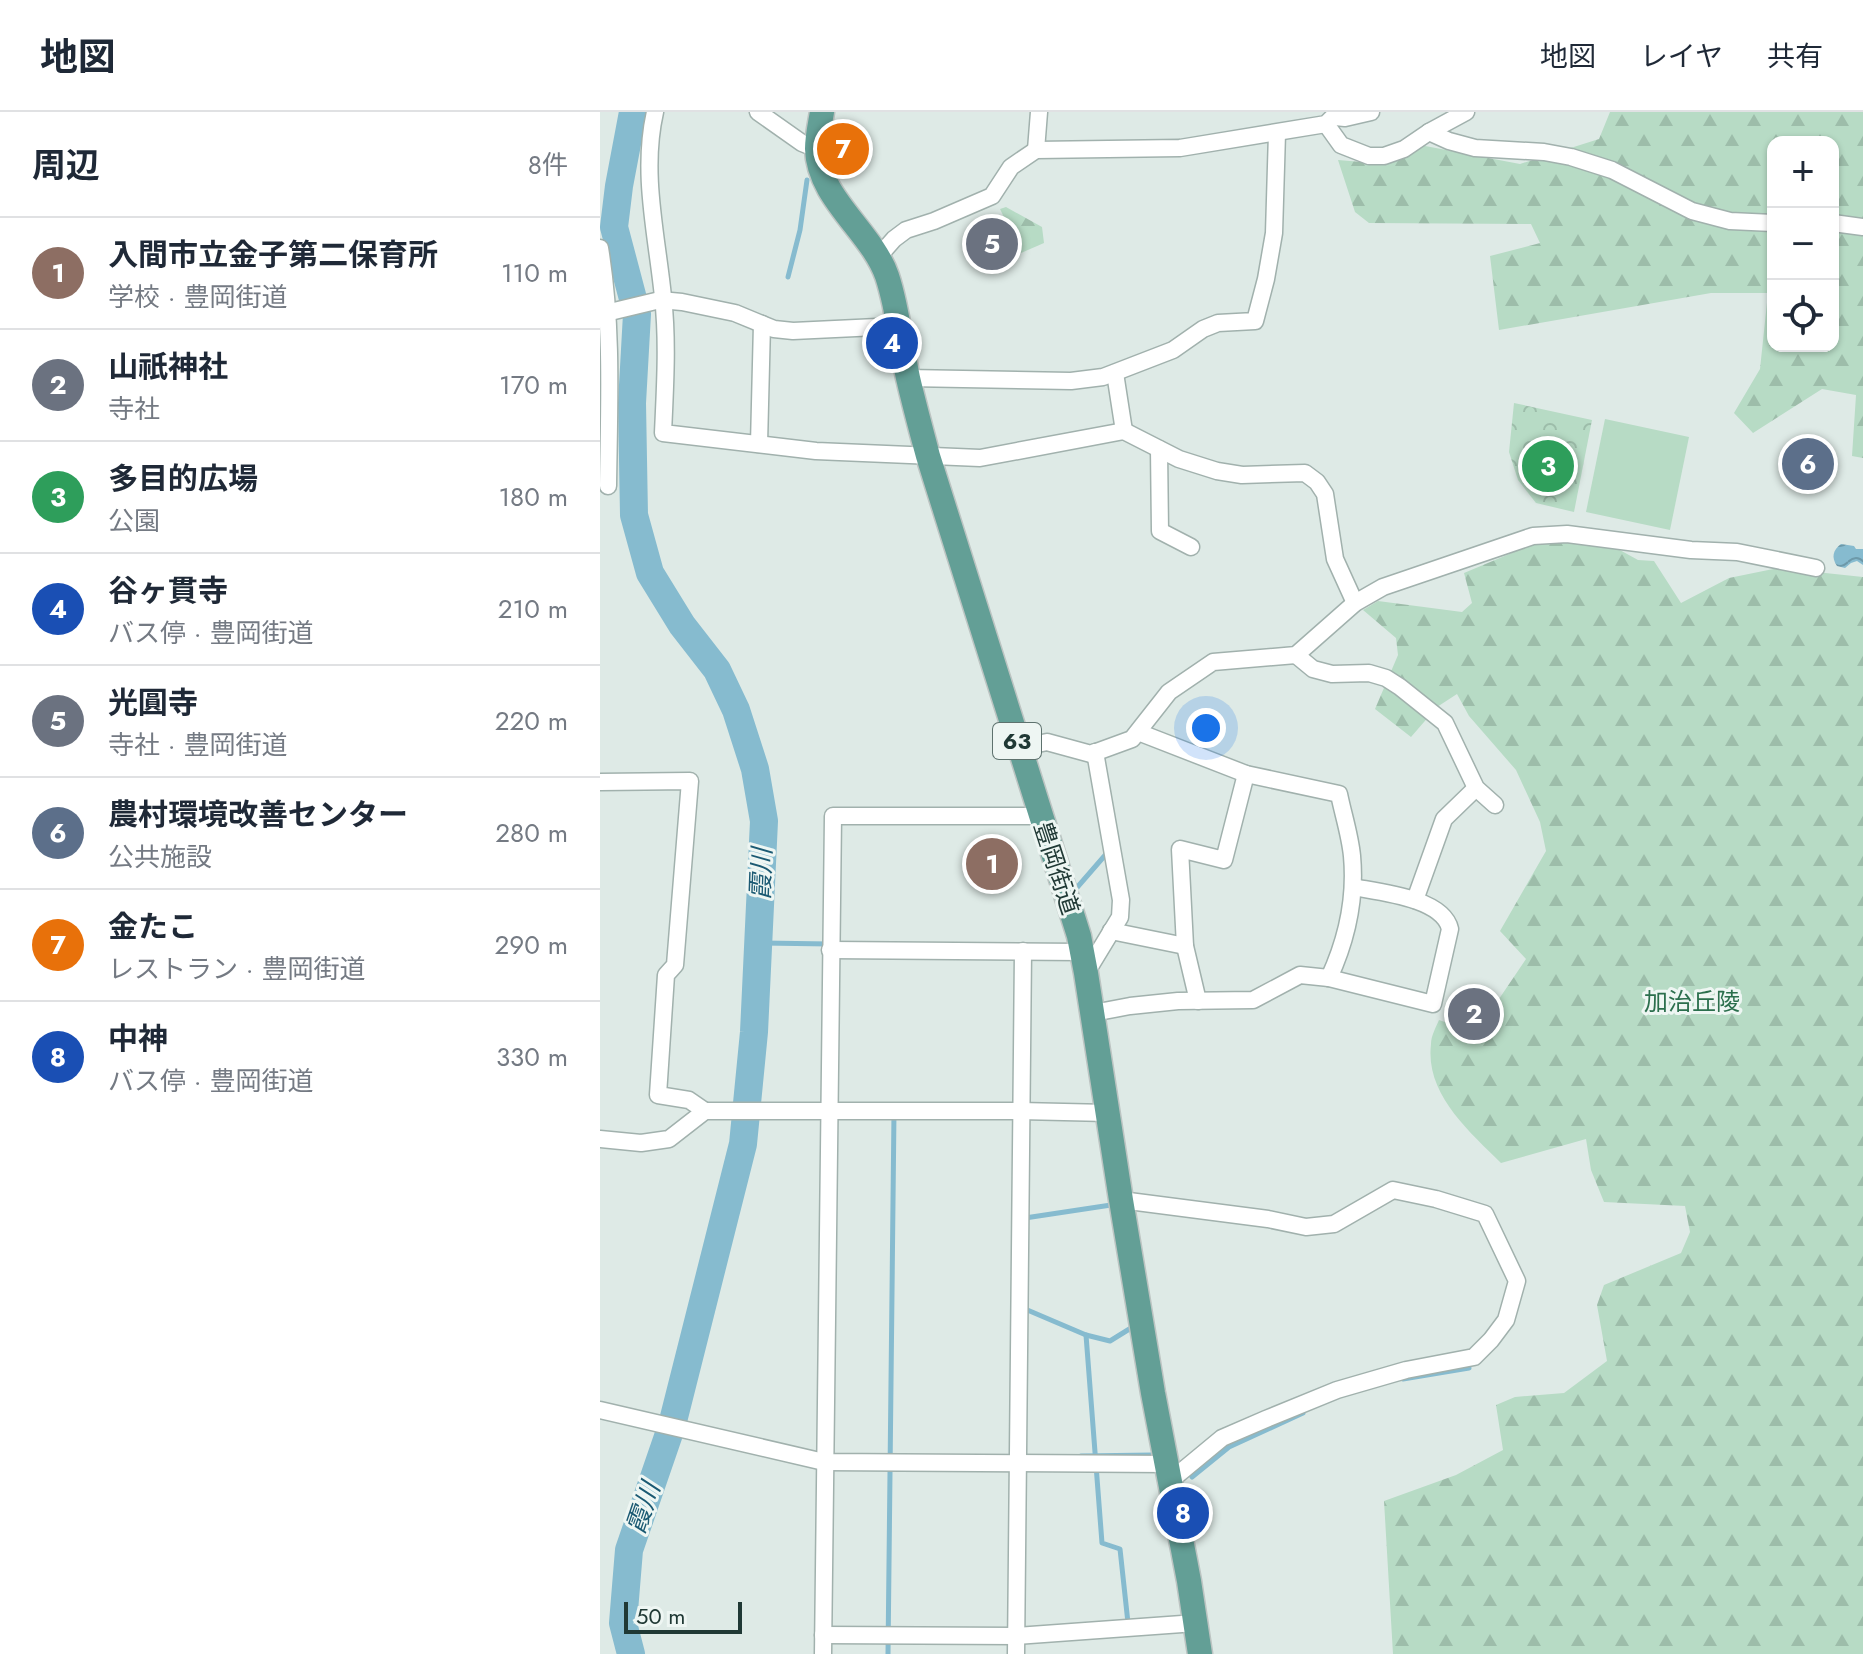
<!DOCTYPE html>
<html lang="ja">
<head>
<meta charset="utf-8">
<style>
	:root { --surface:#fff; --page:#f2f2f3; --text:#1f2937; --muted:#747a83; --line:#e0e1e3; --accent:#7d5644 }
	body { margin:0; font-family:Jost,"Noto Sans JP",sans-serif; background:var(--page); color:var(--text) }
	.controls { position:absolute; right:24px; top:24px; display:grid; overflow:hidden; border-radius:16px; box-shadow:0 2px 6px #0004 }
	.controls button { width:72px; height:72px; display:grid; place-items:center; padding:0; border:0; border-bottom:2px solid var(--line); background:var(--surface); color:var(--text); font:40px sans-serif }
	.scale { position:absolute; left:24px; bottom:20px; width:118px; box-sizing:border-box; padding-left:8px; border:4px solid #203935; border-top:0; font-size:22px; line-height:28px; white-space:nowrap; color:#203935; -webkit-text-stroke:6px #eef6f3; paint-order:stroke }
	.you { position:absolute; left:606px; top:616px; width:28px; height:28px; margin:-20px; border:6px solid #fff; border-radius:50%; background:#1a73e8; box-shadow:0 0 0 12px #1a73e833 }
	.badge { display:grid; place-items:center; width:52px; height:52px; border-radius:50%; background:var(--accent); color:#fff; font-size:26px; font-weight:700 }
	.pin { position:absolute; translate:-50% -50%; border:4px solid #fff; box-shadow:0 2px 8px #0006 }
	.list { margin:0; padding:0; list-style:none }
	h2 { display:flex; justify-content:space-between; align-items:center; height:104px; margin:0; padding:0 32px; font-size:34px }
	h2 small { font-size:26px; font-weight:400; color:var(--muted) }
	.list li { display:grid; grid-template-columns:52px 1fr auto; gap:24px; align-items:center; box-sizing:border-box; height:112px; padding:0 32px; border-top:2px solid var(--line) }
	.list b { display:block; font-size:30px; white-space:nowrap }
	.list p { margin:0; font-size:26px; white-space:nowrap; color:var(--muted) }
	.list em { font-size:26px; font-style:normal; color:var(--muted) }
	.icon { flex:none; width:44px; height:44px; fill:none; stroke:currentColor; stroke-width:2; stroke-linecap:round; stroke-linejoin:round }
	.map { position:relative; flex:none; width:1263px; height:1542px; overflow:hidden }
	header { display:flex; align-items:center; gap:48px; box-sizing:border-box; height:112px; padding:0 40px; background:var(--surface); border-bottom:2px solid var(--line) }
	header strong { font-size:38px }
	nav { display:flex; gap:44px; margin-inline-start:auto; font-size:28px }
	main { display:flex }
	aside { flex:1; background:var(--surface) }
	.map>svg:first-child { display:block }
	.forest { fill:url(#forest-firs); fill-rule:evenodd }
	.park { fill:url(#park-crowns) }
	.garden { fill:#b7dbc5 }
	.water { fill:url(#water-waves) }
	.lines { fill:none; stroke-linecap:round; stroke-linejoin:round }
	.stream { stroke:#86bbcf; stroke-width:5 }
	.river { stroke:#86bbcf; stroke-width:28 }
	.minor-casing { stroke:#a1b1ad; stroke-width:19 }
	.primary-casing { stroke:#bcc4c2; stroke-width:27 }
	.minor { stroke:#fff; stroke-width:16 }
	.primary { stroke:#639f96; stroke-width:24 }
	.labels { text-anchor:middle; dominant-baseline:central; stroke-width:6; stroke-linejoin:round; paint-order:stroke }
	.shield { fill:#eef6f3; stroke:#5e726e; stroke-width:2 }
	.shield-label { font-size:22px; font-weight:bold; fill:#203935 }
	.street-label { font-size:24px; fill:#203935; stroke:#eef6f3 }
	.park-label { font-size:24px; fill:#2b6f4d; stroke:#eef6f3 }
	.water-label { font-size:26px; font-style:italic; fill:#1b5a73; stroke:#eef6f3 }
</style>
</head>
<body>
<header>
<strong>地図</strong>
<nav><a>地図</a><a>レイヤ</a><a>共有</a></nav>
</header>
<main>
<aside>
<h2>周辺<small>8件</small></h2>
<ul class="list">
<li><span class="badge" style="background:#8d6e63">1</span><div><b>入間市立金子第二保育所</b><p>学校 · 豊岡街道</p></div><em>110 m</em></li>
<li><span class="badge" style="background:#6b7280">2</span><div><b>山祇神社</b><p>寺社</p></div><em>170 m</em></li>
<li><span class="badge" style="background:#2e9e5b">3</span><div><b>多目的広場</b><p>公園</p></div><em>180 m</em></li>
<li><span class="badge" style="background:#1a4fb4">4</span><div><b>谷ヶ貫寺</b><p>バス停 · 豊岡街道</p></div><em>210 m</em></li>
<li><span class="badge" style="background:#6b7280">5</span><div><b>光圓寺</b><p>寺社 · 豊岡街道</p></div><em>220 m</em></li>
<li><span class="badge" style="background:#5c6f8a">6</span><div><b>農村環境改善センター</b><p>公共施設</p></div><em>280 m</em></li>
<li><span class="badge" style="background:#e8710a">7</span><div><b>金たこ</b><p>レストラン · 豊岡街道</p></div><em>290 m</em></li>
<li><span class="badge" style="background:#1a4fb4">8</span><div><b>中神</b><p>バス停 · 豊岡街道</p></div><em>330 m</em></li>
</ul>
</aside>
<div class="map">
<svg width="1263" height="1542" viewBox="0 0 1263 1542">
	<defs>
		<pattern id="forest-firs" width="22" height="20" patternUnits="userSpaceOnUse" patternTransform="scale(2)"><rect width="22" height="20" fill="#b7dbc5"/><path d="M5 1l3.5 6h-7zM16 11l3.5 6h-7z" fill="#9dbdaa"/></pattern>
		<pattern id="park-crowns" width="20" height="18" patternUnits="userSpaceOnUse" patternTransform="scale(2)"><rect width="20" height="18" fill="#b7dbc5"/><path d="M2 6a3 3 0 1 1 6 0M12 15a3 3 0 1 1 6 0" fill="none" stroke="#9dbdaa"/></pattern>
		<pattern id="water-waves" width="16" height="10" patternUnits="userSpaceOnUse" patternTransform="scale(2)"><rect width="16" height="10" fill="#86bbcf"/><path d="M0 5q4-4 8 0t8 0" fill="none" stroke="#6d99a9"/></pattern>
	</defs>
	<rect width="100%" height="100%" fill="#deeae6"/>
	<!-- forest -->
	<g class="forest">
		<path d="M1010 0H1263V346L1252 344 1256 283 1222 277 1153 321 1134 301 1160 257 1168 181H1111L899 218 890 144 940 131 931 112 769 111 755 100 738 48 786 52 820 33 920 52 999 27ZM1173 30H1233V234H1173Z"/>
		<path d="M406 95 442 115 444 131 421 141 400 97Z"/>
		<path d="M945 427 1018 437 1038 448 1054 449 1081 491 1129 466 1178 456 1263 465V1542H793L784 1389 856 1363 903 1338 896 1293 915 1285 964 1281 1007 1249 997 1193 1004 1173 1081 1141 1090 1120 1085 1094 1004 1090 991 1058 986 1027 901 1051C869 1019 825 982 831 932 831 924 836 915 839 908L876 921 926 847 900 819 946 739 940 710 916 658 869 604 857 582 837 595 811 625 775 597 798 543 796 526 763 498 778 489 862 500 872 491 864 461Z"/>
	</g>
	<!-- park -->
	<path class="park" d="M914 291 992 308 974 400 936 391 918 368 909 340Z"/>
	<!-- garden -->
	<path class="garden" d="M1005 307 1089 325 1070 418 986 400Z"/>
	<!-- water -->
	<path class="water" d="M1241 432 1254 434 1256 437H1263V453L1257 449 1251 451 1245 456 1237 454C1231 445 1233 438 1241 432Z"/>
	<g class="lines">
		<!-- stream -->
		<g class="stream">
			<path d="M188 165 200 118 207 68"/>
			<path d="M474 779 507 741"/>
			<path d="M158 831 230 832"/>
			<path d="M425 1106 511 1093"/>
			<path d="M425 1197 486 1223 510 1229 531 1216"/>
			<path d="M486 1223 502 1431 520 1437 528 1511"/>
			<path d="M803 1267 869 1256"/>
			<path d="M481 1344 552 1343"/>
			<path d="M592 1365 629 1335 703 1301"/>
			<path d="M288 1542 294 1000"/>
		</g>
		<!-- river -->
		<path class="river" d="M31 1542 23 1511 29 1438 72 1313 143 1032 154 920 164 709 155 657 136 598 117 558 82 513 50 461 34 403 32 291 37 202 14 115 19 74 33 0"/>
		<!-- minor casing -->
		<g class="minor-casing">
			<g id="minor">
				<path d="M55 0C41 61 57 124 63 185 68 230 65 276 63 321L216 339 380 346 524 319 579 347 617 359 642 363 705 361 717 370 725 382 735 447 755 491"/>
				<path d="M158 0 202 31 217 37"/>
				<path d="M735 5 745 6 771 0"/>
				<path d="M726 12 741 33 769 44H784L804 37 829 20 866 0"/>
				<path d="M829 20 849 29 875 36 944 40 971 45 1012 58 1092 99 1130 109 1173 111"/>
				<path d="M436 38 439 0"/>
				<path d="M1233 111 1263 115"/>
				<path d="M0 136C13 215 9 295 8 374"/>
				<path d="M279 144 294 127 306 118 334 109 392 84 411 55 436 38 580 36 726 12 738 0"/>
				<path d="M0 206 10 200 60 188 82 190 135 201 174 217 193 219 298 214"/>
				<path d="M515 261 524 319"/>
				<path d="M308 266 471 269 503 265 573 238 603 217 618 211 655 209 666 167 674 121 677 21"/>
				<path d="M159 332 162 212"/>
				<path d="M559 337 560 419 591 435"/>
				<path d="M696 543 713 557 732 562 769 561 786 566 800 575 845 611 876 676 895 693"/>
				<path d="M538 620 646 662 739 682C743 702 750 723 752 744 756 787 747 827 729 866"/>
				<path d="M419 636 447 630 491 642 532 627 569 580 613 550 696 543 755 491 783 475 933 424 967 422 1091 438 1137 440 1216 456"/>
				<path d="M0 670 90 669 75 853 66 863 58 983 89 988 105 999"/>
				<path d="M815 788 844 707 876 676"/>
				<path d="M511 819 585 834"/>
				<path d="M230 838 482 840"/>
				<path d="M486 861 520 805 521 788 495 640"/>
				<path d="M598 889 585 834 580 737 624 748 646 662"/>
				<path d="M493 901 530 894 578 889 653 888 700 863 729 866 833 892 850 817C843 786 779 780 753 775"/>
				<path d="M0 1027 41 1031 69 1027 105 999H420L508 1001"/>
				<path d="M521 1088 668 1107 706 1115 734 1112 793 1078 836 1087 885 1102 917 1169 906 1208 891 1228 874 1245 806 1258 737 1278 666 1307 622 1326 570 1369"/>
				<path d="M0 1298 224 1350 567 1352"/>
				<path d="M223 1523 416 1524 596 1511"/>
				<path d="M223 1542 233 704H441"/>
				<path d="M416 1542 423 839"/>
			</g>
		</g>
		<!-- primary casing -->
		<g class="primary-casing">
			<path id="primary" d="M222 0C220 12 217 25 217 37 218 86 272 120 287 164 298 197 301 233 308 266 314 292 321 318 328 344L479 824 486 861 521 1088 553 1281 589 1469 600 1542"/>
		</g>
		<!-- minor -->
		<use href="#minor" class="minor"/>
		<!-- primary -->
		<use href="#primary" class="primary"/>
	</g>
	<g class="labels">
		<!-- shield labels -->
		<rect class="shield" x="393" y="611" width="48" height="36" rx="6"/>
		<g class="shield-label">
			<text x="417" y="629">63</text>
		</g>
		<!-- street labels -->
		<g class="street-label">
			<text transform="translate(457 756) rotate(72)">豊岡街道</text>
		</g>
		<!-- park labels -->
		<g class="park-label">
			<text x="1092" y="889">加治丘陵</text>
		</g>
		<!-- water labels -->
		<g class="water-label">
			<text transform="translate(161 762) rotate(-88)">霞川</text>
			<text transform="translate(43 1396) rotate(-71)">霞川</text>
		</g>
	</g>
</svg>
<div class="controls">
<button>+</button>
<button>−</button>
<button><svg class="icon" aria-label="locate" viewBox="0 0 24 24"><circle cx="12" cy="12" r="6"/><path d="M12 2v4M12 18v4M2 12h4M18 12h4"/></svg></button>
</div>
<div class="scale">50 m</div>
<div class="you"></div>
<div class="pin badge" style="left:392px;top:752px;background:#8d6e63">1</div>
<div class="pin badge" style="left:874px;top:902px;background:#6b7280">2</div>
<div class="pin badge" style="left:948px;top:354px;background:#2e9e5b">3</div>
<div class="pin badge" style="left:292px;top:231px;background:#1a4fb4">4</div>
<div class="pin badge" style="left:392px;top:132px;background:#6b7280">5</div>
<div class="pin badge" style="left:1208px;top:352px;background:#5c6f8a">6</div>
<div class="pin badge" style="left:243px;top:37px;background:#e8710a">7</div>
<div class="pin badge" style="left:583px;top:1401px;background:#1a4fb4">8</div>
</div>
</main>
</body>
</html>
